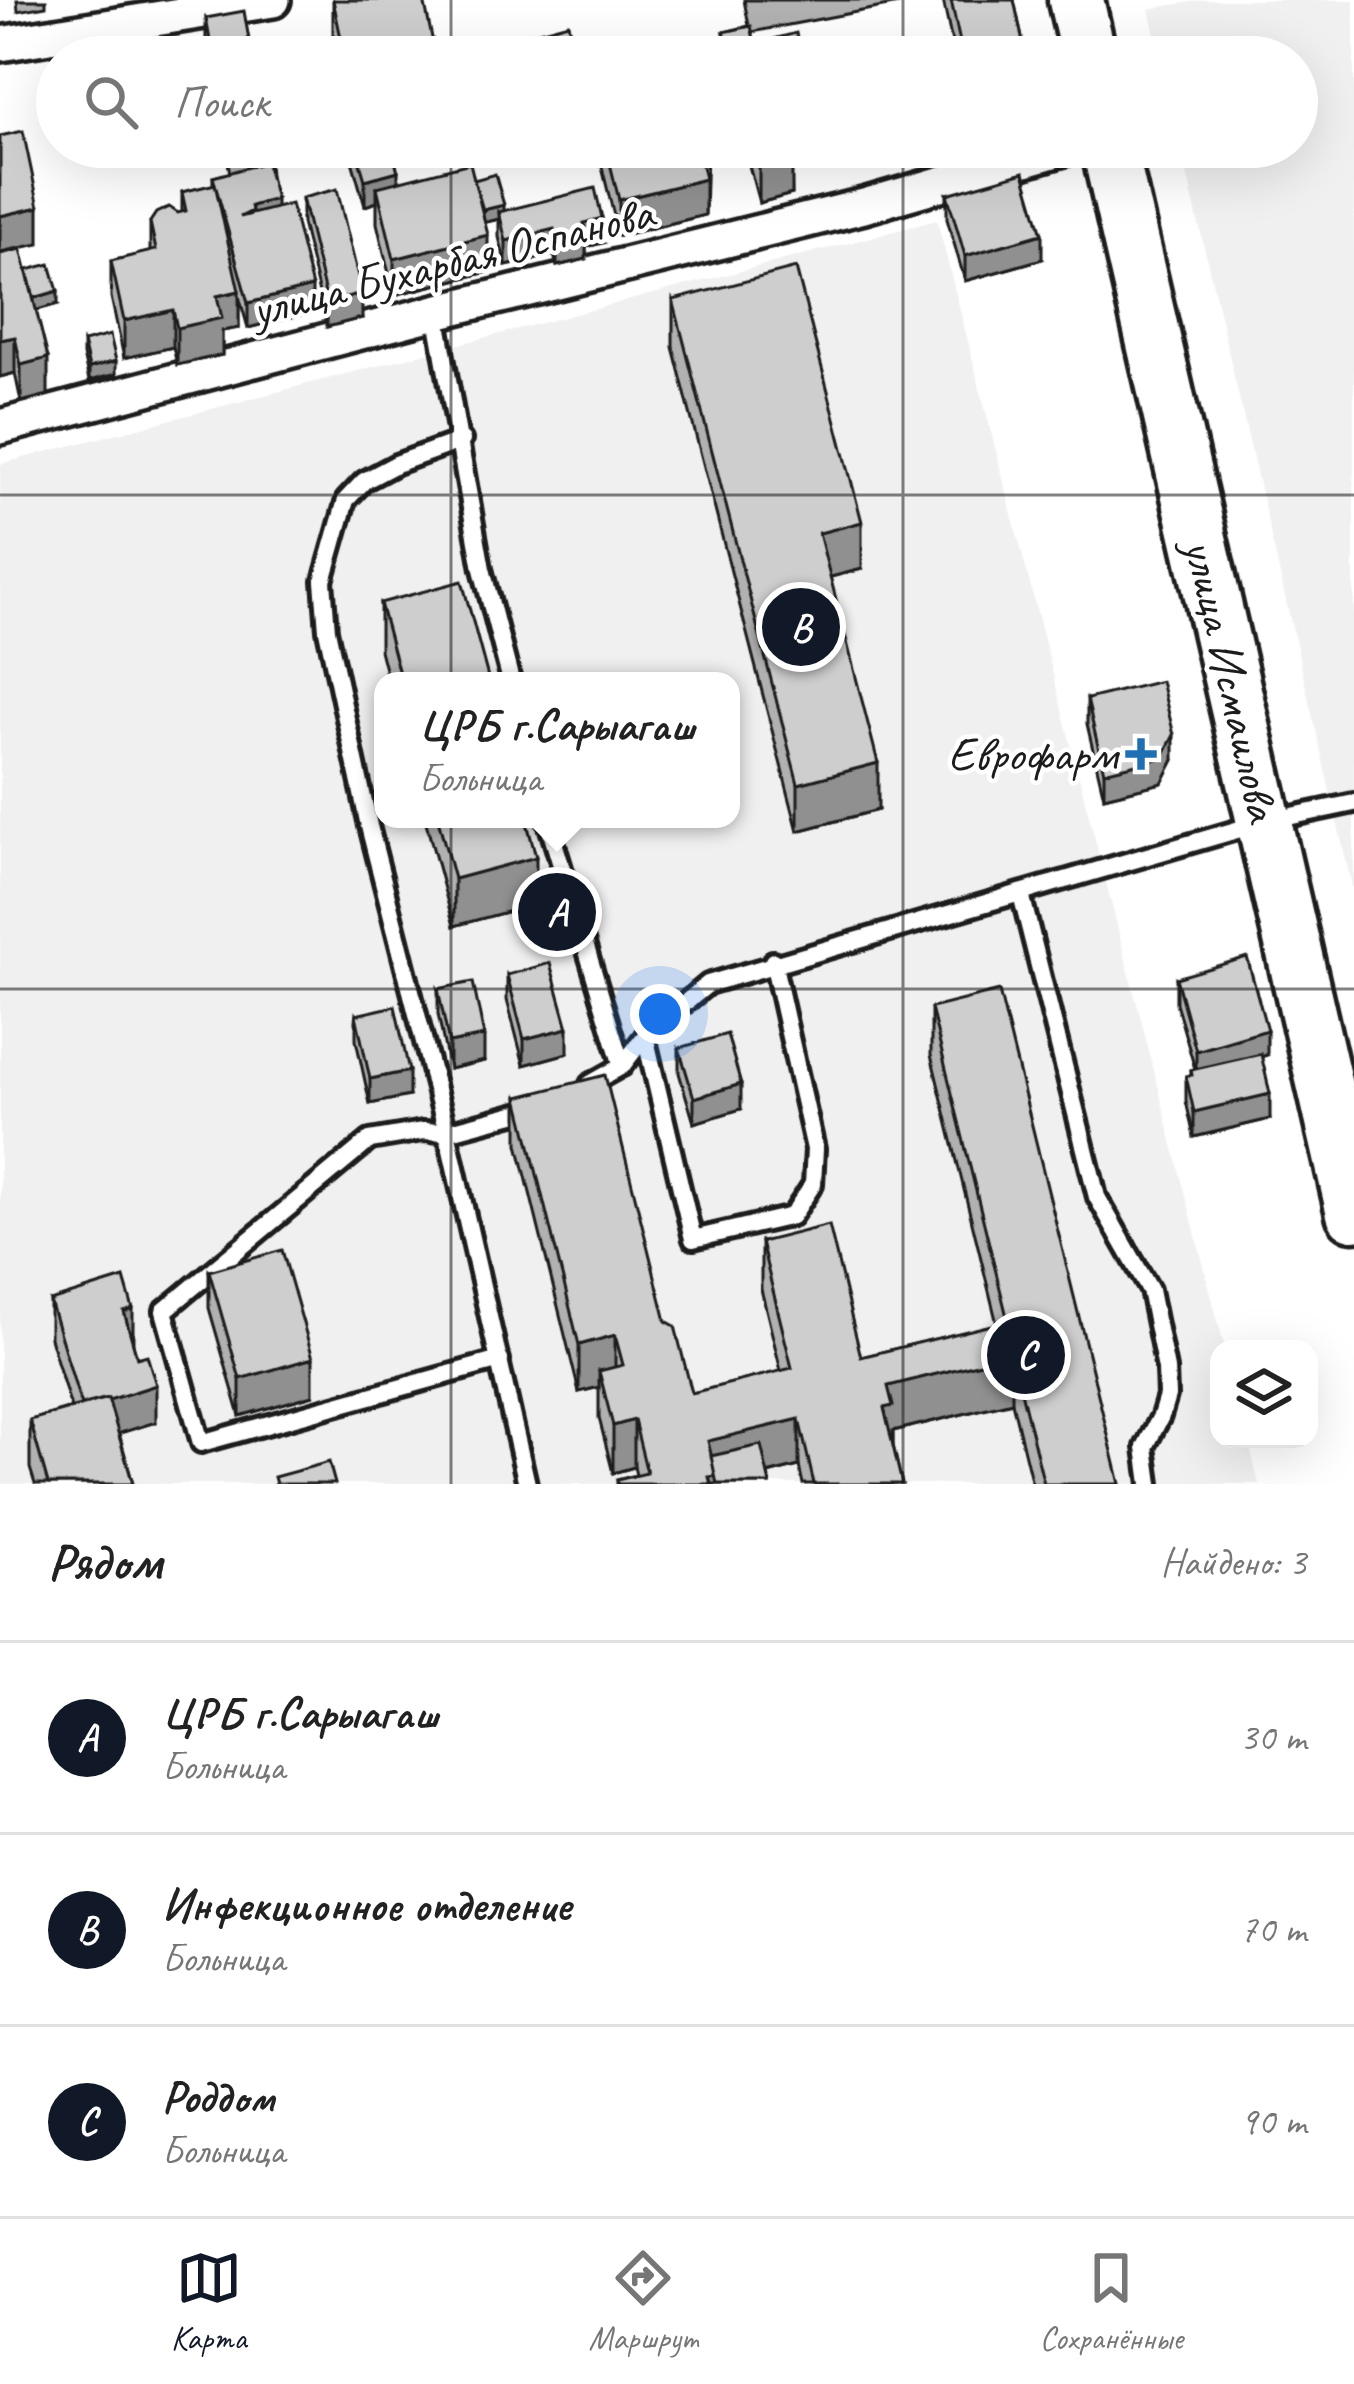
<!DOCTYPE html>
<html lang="ru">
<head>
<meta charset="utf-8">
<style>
	:root { --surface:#fff; --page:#f6f6f6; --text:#222; --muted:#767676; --line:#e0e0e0; --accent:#111827 }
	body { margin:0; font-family:Caveat,sans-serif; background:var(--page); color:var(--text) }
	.controls { position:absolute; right:36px; bottom:36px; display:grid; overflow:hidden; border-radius:24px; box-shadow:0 12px 48px #0002 }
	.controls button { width:108px; height:108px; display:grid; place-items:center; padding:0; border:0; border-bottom:3px solid var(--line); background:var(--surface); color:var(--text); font:60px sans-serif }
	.you { position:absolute; left:660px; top:1014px; width:42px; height:42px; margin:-30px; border:9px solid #fff; border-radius:50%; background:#1a73e8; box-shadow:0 0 0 18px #1a73e833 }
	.badge { display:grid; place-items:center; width:78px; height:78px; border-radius:50%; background:var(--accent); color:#fff; font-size:39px; font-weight:700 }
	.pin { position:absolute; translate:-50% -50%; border:6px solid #fff; box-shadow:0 3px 12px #0006 }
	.popup { position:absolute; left:374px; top:672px; width:366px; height:156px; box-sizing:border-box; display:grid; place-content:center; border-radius:24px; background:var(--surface); filter:drop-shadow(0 3px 9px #0005); font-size:39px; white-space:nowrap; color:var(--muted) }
	.popup b { font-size:45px; color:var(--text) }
	.popup::after { content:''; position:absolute; left:50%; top:100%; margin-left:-24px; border:24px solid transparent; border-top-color:var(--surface) }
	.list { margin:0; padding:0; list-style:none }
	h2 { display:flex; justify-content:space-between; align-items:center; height:156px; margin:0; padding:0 48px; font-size:51px }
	h2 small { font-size:39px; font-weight:400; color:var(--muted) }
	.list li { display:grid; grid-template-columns:78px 1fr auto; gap:36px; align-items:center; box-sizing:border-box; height:192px; padding:0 48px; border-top:3px solid var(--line) }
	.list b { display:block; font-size:45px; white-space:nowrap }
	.list p { margin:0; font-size:39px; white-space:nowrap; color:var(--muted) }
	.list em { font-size:39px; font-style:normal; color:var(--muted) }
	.icon { flex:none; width:66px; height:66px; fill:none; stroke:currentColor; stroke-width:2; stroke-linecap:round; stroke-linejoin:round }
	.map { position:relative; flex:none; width:1354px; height:1484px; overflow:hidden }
	.search { position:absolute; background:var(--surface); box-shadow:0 12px 48px #0002; left:36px; right:36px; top:36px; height:132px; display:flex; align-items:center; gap:30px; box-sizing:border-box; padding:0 42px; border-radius:66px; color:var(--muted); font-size:45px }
	.sheet { height:732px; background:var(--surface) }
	nav { display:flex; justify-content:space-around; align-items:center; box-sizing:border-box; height:168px; border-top:3px solid var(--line); background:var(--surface); font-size:33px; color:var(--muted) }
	nav a { display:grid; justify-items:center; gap:6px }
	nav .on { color:var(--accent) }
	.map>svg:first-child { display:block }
	.built { fill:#f0f0f0; fill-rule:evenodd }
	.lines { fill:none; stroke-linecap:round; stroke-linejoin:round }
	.lane-casing { stroke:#1c1c1c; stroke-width:26 }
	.street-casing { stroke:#1c1c1c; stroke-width:42 }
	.primary-casing { stroke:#1c1c1c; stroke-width:63 }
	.lane { stroke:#fff; stroke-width:16 }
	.street { stroke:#fff; stroke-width:33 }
	.primary { stroke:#fff; stroke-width:54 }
	.wall { fill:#b1b1b1; stroke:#1c1c1c; stroke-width:3 }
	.shaded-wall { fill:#909090; stroke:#1c1c1c; stroke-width:3 }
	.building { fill:#cecece; stroke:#1c1c1c; stroke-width:3 }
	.grid { fill:none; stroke:#1c1c1c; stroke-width:3; stroke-opacity:0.55 }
	.poi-dot { fill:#1f6fb2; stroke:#fff; stroke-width:4.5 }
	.labels { text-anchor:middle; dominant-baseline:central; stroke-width:9; stroke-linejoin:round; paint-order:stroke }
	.street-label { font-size:48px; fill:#1c1c1c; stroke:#fff }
	.poi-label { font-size:48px; fill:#1c1c1c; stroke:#fff; text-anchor:end }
</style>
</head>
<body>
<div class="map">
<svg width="1354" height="1484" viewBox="0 0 1354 1484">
	<rect width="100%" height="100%" fill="#fff"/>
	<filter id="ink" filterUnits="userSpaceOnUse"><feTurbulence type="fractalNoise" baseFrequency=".00833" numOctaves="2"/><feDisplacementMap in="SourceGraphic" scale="24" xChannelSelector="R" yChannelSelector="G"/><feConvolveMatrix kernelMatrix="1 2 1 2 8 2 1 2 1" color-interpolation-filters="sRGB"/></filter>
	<g filter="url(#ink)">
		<!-- built -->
		<g class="built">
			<path d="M1203 0H1354V895L1181 147H1297V57H1160L1149 9Z"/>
			<path d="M937 220 1225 1349H1219V1439H1248L1259 1484H0V464ZM383 681H731V819H383Z"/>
		</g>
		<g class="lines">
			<!-- lane casing -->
			<g class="lane-casing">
				<g id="lane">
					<path d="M436 312 482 569 511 681"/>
					<path d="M462 440 396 464 364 481 346 500 323 581 327 630 369 826 447 1132 527 1484"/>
					<path d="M547 819 622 1066"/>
					<path d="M1021 894 1097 1197 1150 1290 1166 1369 1167 1396 1161 1416 1145 1447 1150 1484"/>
					<path d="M645 1036 693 1239 792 1216 813 1184 815 1149 773 961"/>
					<path d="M590 1084 622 1066 645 1036 708 984 1264 822 1354 803"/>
					<path d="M500 1360 201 1443 164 1311 370 1140 423 1131 447 1132 540 1107"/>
				</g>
			</g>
			<!-- street casing -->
			<g class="street-casing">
				<g id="street">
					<path d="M0 44 273 0"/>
					<path d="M0 427 436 312 864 206 1067 147"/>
				</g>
			</g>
			<!-- primary casing -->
			<g class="primary-casing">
				<g id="primary">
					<path d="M1076 0 1089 57"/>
					<path d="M1109 147 1354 1213"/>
				</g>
			</g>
			<!-- lane -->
			<use href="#lane" class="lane"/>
			<!-- street -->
			<use href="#street" class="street"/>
			<!-- primary -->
			<use href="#primary" class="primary"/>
		</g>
		<!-- wall -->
		<g class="wall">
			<path d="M17 0H46V6L18 11Z"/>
			<path d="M333 0 436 57H337L333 36Z"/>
			<path d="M744 0H909V2L752 32 755 44 802 57H727L724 32 749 26Z"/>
			<path d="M943 0H1014L1026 57H955Z"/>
			<path d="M206 18 252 57H209L206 43Z"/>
			<path d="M225 147H268L270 176 276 208 312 312 248 328 239 296V328L222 331V355L177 365 173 347 124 358 111 297V261L150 252V222L182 212V192L213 185V177L230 173Z"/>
			<path d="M348 147H391L398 181 474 180 504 211 602 243 586 247V259L557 266 554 255 506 266 499 237V219L485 222 488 272 394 295 377 223V202L365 206Z"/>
			<path d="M597 147H707L705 215 619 236Z"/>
			<path d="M744 147H790L792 194 759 203Z"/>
			<path d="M947 194 1042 259 965 281 947 219Z"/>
			<path d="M302 198 362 318 327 327 302 223Z"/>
			<path d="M27 273 58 304 36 310 48 395 21 402 15 373 0 377Z"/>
			<path d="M673 300 862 569 830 577 878 810 798 831 673 347Z"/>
			<path d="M83 342 116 374 89 381 83 355Z"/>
			<path d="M380 603 489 681H388L380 650Z"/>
			<path d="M1087 699 1174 760 1162 783 1104 797 1087 724Z"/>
			<path d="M425 819H526L536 904 454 926Z"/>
			<path d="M507 975 568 1053 524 1065 507 1000Z"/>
			<path d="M1176 978 1267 1055 1261 1057 1270 1119 1194 1137 1186 1101V1076L1191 1075V1070L1195 1069 1176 1003Z"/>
			<path d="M438 989 484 1061 449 1069 438 1014Z"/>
			<path d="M931 1008 1120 1484H1032L1012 1402 893 1431V1445L902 1484H803L799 1466 768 1474 770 1484H617V1480L636 1475 634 1467 613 1473 599 1418V1387L579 1392 518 1144V1097L666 1321 692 1393 781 1371 761 1289V1242L861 1357 997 1324 931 1055Z"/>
			<path d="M356 1015 409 1096 370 1104 356 1040Z"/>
			<path d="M679 1048 741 1109 694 1123 679 1073Z"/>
			<path d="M209 1271 313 1395 240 1416 209 1308Z"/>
			<path d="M50 1301 133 1344 156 1422 119 1433 133 1484H35L30 1468V1420L71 1408 50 1338Z"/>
		</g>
		<!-- shaded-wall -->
		<g class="shaded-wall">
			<path d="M397 147H445L397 160Z"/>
			<path d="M481 147H532L481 161Z"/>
			<path d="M792 157V194L759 203V166Z"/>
			<path d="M398 171V196L377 187V202L365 206V180Z"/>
			<path d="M705 179V215L619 236V200Z"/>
			<path d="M276 199V224L240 217 251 206Z"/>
			<path d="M504 205V217L499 212V219L483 223V210Z"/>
			<path d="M39 207V244L0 252V216Z"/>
			<path d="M602 218V243L586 247V259L557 266V241L584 223Z"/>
			<path d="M554 229V255L506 266V241Z"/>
			<path d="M1042 234V259L965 281V256Z"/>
			<path d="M488 235V272L394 295V259Z"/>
			<path d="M312 287V312L248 328V303Z"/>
			<path d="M58 291V304L34 311V298Z"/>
			<path d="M239 291V328L222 331V355L177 365V328L217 296Z"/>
			<path d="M362 293V318L327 327V302Z"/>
			<path d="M173 310V347L124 358V321Z"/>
			<path d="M15 337V373L0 377V340Z"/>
			<path d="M48 358V395L21 402V365Z"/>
			<path d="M116 361V374L89 381V368Z"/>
			<path d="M862 522V569L819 580V533Z"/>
			<path d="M1174 735V760L1162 783 1104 797V772Z"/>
			<path d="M878 763V810L798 831V784Z"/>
			<path d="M536 857V904L454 926V879Z"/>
			<path d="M568 1028V1053L524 1065V1039Z"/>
			<path d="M1267 1030V1055L1196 1076V1051Z"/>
			<path d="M484 1036V1061L449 1069V1043Z"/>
			<path d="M409 1071V1096L370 1104V1079Z"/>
			<path d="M741 1084V1109L694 1123V1098Z"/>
			<path d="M1270 1094V1119L1194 1137V1112Z"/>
			<path d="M133 1309V1346L124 1312Z"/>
			<path d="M615 1335V1383L599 1371V1387L579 1392V1345Z"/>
			<path d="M1012 1355V1402L893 1431V1453L884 1408 888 1386Z"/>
			<path d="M313 1358V1395L240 1416V1379Z"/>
			<path d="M156 1385V1422L82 1445V1408Z"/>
			<path d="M799 1419V1466L726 1484H708V1441Z"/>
			<path d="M634 1420V1467L613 1473V1426Z"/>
		</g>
		<!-- building -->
		<g class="building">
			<path d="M333 0H424L436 57H345Z"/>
			<path d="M951 0H1014L1026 57H963Z"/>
			<path d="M244 11 252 57H213L206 18Z"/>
			<path d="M568 23 576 54 568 57 446 56Z"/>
			<path d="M751 26 755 44 729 50 724 32Z"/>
			<path d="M796 33 802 57H730L728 51Z"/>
			<path d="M23 131 39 207 0 216V136Z"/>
			<path d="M230 147H268L270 156 233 163Z"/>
			<path d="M355 147H391L398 171 365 180Z"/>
			<path d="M606 147H707L698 149 705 179 619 200Z"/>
			<path d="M754 147H790L792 157 759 166Z"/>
			<path d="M266 162 276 199 251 206 252 211 240 217 291 204 312 287 248 303 213 177Z"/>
			<path d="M470 163 488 235 394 259 377 187Z"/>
			<path d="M1024 172 1042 234 965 256 947 194Z"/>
			<path d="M495 174 504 205 483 210 474 180Z"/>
			<path d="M215 184 239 291 217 296 222 318 177 328 173 310 124 321 111 261 156 250 150 222 156 213 169 207 178 213 186 211 182 192Z"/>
			<path d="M595 188 602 218 584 223 586 234 557 241 554 229 506 241 499 212Z"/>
			<path d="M337 189 362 293 327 302 302 198Z"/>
			<path d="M21 249 48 358 21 365 15 337 0 340V254Z"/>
			<path d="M50 264 58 291 34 298 27 270Z"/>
			<path d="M796 268 862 522 819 533 878 763 798 784 673 300Z"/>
			<path d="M110 335 116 361 89 368 83 342Z"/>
			<path d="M462 581 489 681H401L380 603Z"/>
			<path d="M1161 681 1174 735 1162 758 1104 772 1087 699Z"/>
			<path d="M438 819H526L536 857 454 879Z"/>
			<path d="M1247 957 1267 1030 1196 1051 1176 978Z"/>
			<path d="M550 963 568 1028 524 1039 507 975Z"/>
			<path d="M473 982 484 1036 449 1043 438 989Z"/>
			<path d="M999 991 1120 1484H1044L1012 1355 888 1386 893 1406 884 1408 902 1484H814L799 1419 708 1441 716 1476 709 1477 711 1484H618L617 1480 647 1473 634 1420 613 1426 599 1371 623 1365 615 1335 579 1345 518 1097 605 1075 666 1321 675 1326 692 1393 792 1368 761 1242 829 1225 861 1357 1008 1321 931 1008Z"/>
			<path d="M395 1006 409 1071 370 1079 356 1015Z"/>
			<path d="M727 1034 741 1084 694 1098 679 1048Z"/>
			<path d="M1261 1054 1270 1094 1194 1112 1186 1076 1192 1075 1191 1070Z"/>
			<path d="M282 1250 313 1358 240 1379 209 1271Z"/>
			<path d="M124 1278 133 1309 124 1312 137 1358 147 1355 156 1385 109 1400 108 1398 81 1405 50 1301Z"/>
			<path d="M108 1398 133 1484H48L30 1420Z"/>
			<path d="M761 1445 770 1484H717L711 1456Z"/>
			<path d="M329 1462 335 1484H276L274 1477Z"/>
		</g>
	</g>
	<!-- grid -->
	<path class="grid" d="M451 0V57M903 0V57M451 147V1484M903 147V1484M0 495H1354M0 989H1354"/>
	<!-- markers -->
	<path class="poi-dot" d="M1135 736h12v12h12v12h-12v12h-12v-12h-12v-12h12z"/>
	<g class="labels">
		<!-- street labels -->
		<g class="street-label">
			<text transform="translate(452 261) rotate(-14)">улица Бухарбая Оспанова</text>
			<text transform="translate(1232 680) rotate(77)">улица Исмаилова</text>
		</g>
		<!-- poi labels -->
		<g class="poi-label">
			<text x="1117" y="754">Еврофарм</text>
		</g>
	</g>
</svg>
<div class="controls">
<button><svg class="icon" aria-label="layers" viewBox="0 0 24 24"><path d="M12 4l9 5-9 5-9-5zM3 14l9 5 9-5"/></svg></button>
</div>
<div class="you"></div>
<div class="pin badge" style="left:557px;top:912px">A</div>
<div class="popup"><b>ЦРБ г.Сарыагаш</b>Больница</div>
<div class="pin badge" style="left:801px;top:627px">B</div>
<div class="pin badge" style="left:1026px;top:1355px">C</div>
<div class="search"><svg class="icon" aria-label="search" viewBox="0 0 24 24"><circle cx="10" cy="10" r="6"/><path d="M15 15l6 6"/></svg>Поиск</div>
</div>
<section class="sheet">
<h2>Рядом<small>Найдено: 3</small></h2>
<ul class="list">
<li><span class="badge">A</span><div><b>ЦРБ г.Сарыагаш</b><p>Больница</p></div><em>30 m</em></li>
<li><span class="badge">B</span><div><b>Инфекционное отделение</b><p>Больница</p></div><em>70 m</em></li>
<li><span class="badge">C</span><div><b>Роддом</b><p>Больница</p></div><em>90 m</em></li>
</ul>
</section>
<nav>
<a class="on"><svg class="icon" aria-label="map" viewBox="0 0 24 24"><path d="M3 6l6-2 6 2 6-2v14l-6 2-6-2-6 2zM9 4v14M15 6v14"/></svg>Карта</a>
<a><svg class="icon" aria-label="directions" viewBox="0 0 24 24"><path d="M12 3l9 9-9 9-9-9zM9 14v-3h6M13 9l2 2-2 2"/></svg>Маршрут</a>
<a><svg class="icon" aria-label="saved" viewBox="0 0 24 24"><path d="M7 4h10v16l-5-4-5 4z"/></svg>Сохранённые</a>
</nav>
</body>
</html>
